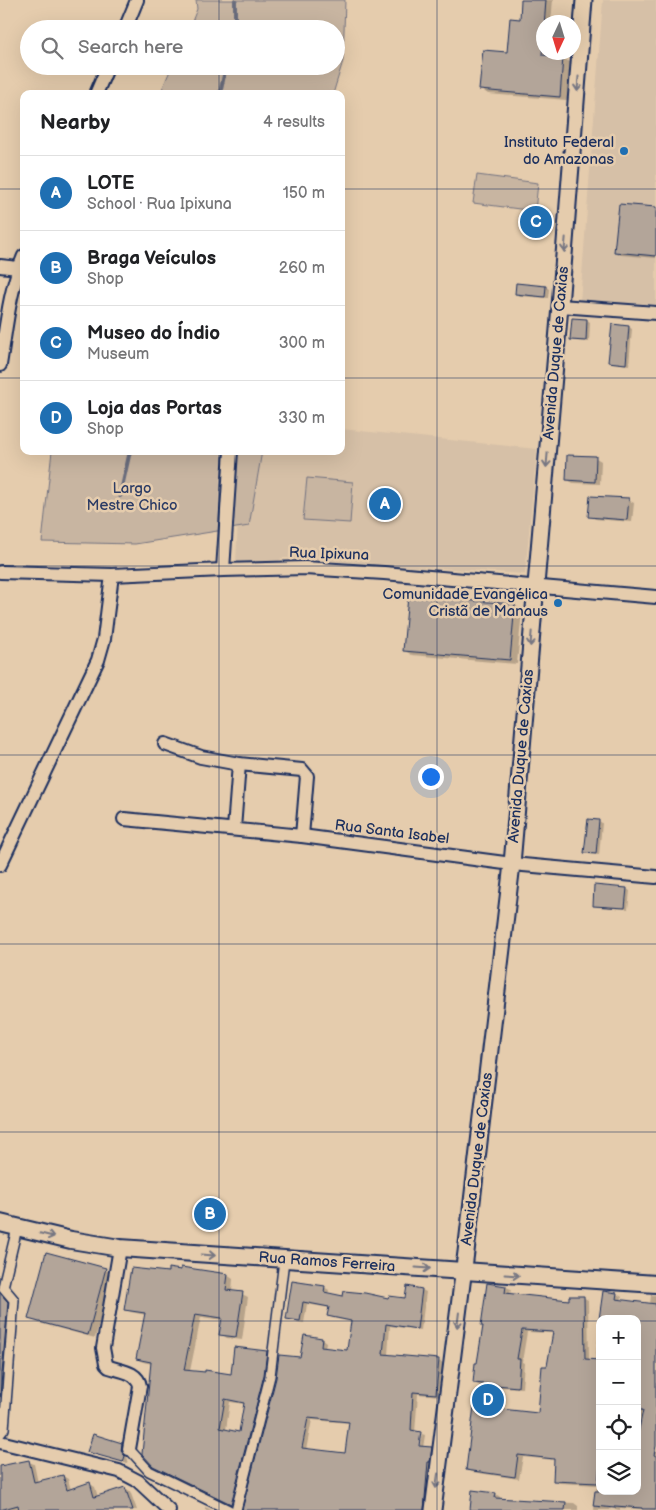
<!DOCTYPE html>
<html lang="en">
<head>
<meta charset="utf-8">
<style>
	:root { --surface:#fff; --page:#f6f6f6; --text:#202124; --muted:#757577; --line:#e0e0e0; --accent:#1f6fb2 }
	body { margin:0; font-family:"Balsamiq Sans",sans-serif; background:var(--page); color:var(--text) }
	.controls { position:absolute; right:15px; bottom:15px; display:grid; overflow:hidden; border-radius:10px; box-shadow:0 5px 20px #0002 }
	.controls button { width:45px; height:45px; display:grid; place-items:center; padding:0; border:0; border-bottom:1px solid var(--line); background:var(--surface); color:var(--text); font:25px sans-serif }
	.compass { position:absolute; left:536px; top:15px; width:45px; height:45px; border-radius:50%; background:var(--surface); box-shadow:0 5px 20px #0002; rotate:184deg }
	.you { position:absolute; left:430px; top:776px; width:18px; height:18px; margin:-12px; border:4px solid #fff; border-radius:50%; background:#1a73e8; box-shadow:0 0 0 8px #1a73e833 }
	.badge { display:grid; place-items:center; width:32px; height:32px; border-radius:50%; background:var(--accent); color:#fff; font-size:16px; font-weight:700 }
	.pin { position:absolute; translate:-50% -50%; border:2px solid #fff; box-shadow:0 1px 5px #0006 }
	.list { margin:0; padding:0; list-style:none }
	h2 { display:flex; justify-content:space-between; align-items:center; height:65px; margin:0; padding:0 20px; font-size:21px }
	h2 small { font-size:16px; font-weight:400; color:var(--muted) }
	.list li { display:grid; grid-template-columns:32px 1fr auto; gap:15px; align-items:center; box-sizing:border-box; height:75px; padding:0 20px; border-top:1px solid var(--line) }
	.list b { display:block; font-size:19px; white-space:nowrap }
	.list p { margin:0; font-size:16px; white-space:nowrap; color:var(--muted) }
	.list em { font-size:16px; font-style:normal; color:var(--muted) }
	.icon { flex:none; width:28px; height:28px; fill:none; stroke:currentColor; stroke-width:2; stroke-linecap:round; stroke-linejoin:round }
	.map { position:relative; flex:none; width:656px; height:1510px; overflow:hidden }
	.search { position:absolute; background:var(--surface); box-shadow:0 5px 20px #0002; left:20px; top:20px; width:325px; height:55px; display:flex; align-items:center; gap:12px; box-sizing:border-box; padding:0 18px; border-radius:28px; color:var(--muted); font-size:19px }
	.panel { position:absolute; background:var(--surface); box-shadow:0 5px 20px #0002; left:20px; top:90px; width:325px; height:365px; border-radius:10px }
	.map>svg:first-child { display:block }
	.built { fill:#d6c0a7 }
	.green { fill:#c8b5a1; stroke:#727280 }
	.shadow { fill:#0003; fill-rule:evenodd }
	.lines { fill:none; stroke-linecap:round; stroke-linejoin:round }
	.stream { stroke:#6b6d7d; stroke-width:4 }
	.building { fill:#b3a599; stroke:#1b2f5e; fill-rule:evenodd }
	.pedestrian-casing { stroke:#1b2f5e; stroke-width:12 }
	.minor-casing { stroke:#1b2f5e; stroke-width:16 }
	.tertiary-casing { stroke:#1b2f5e; stroke-width:19 }
	.secondary-casing { stroke:#1b2f5e; stroke-width:20 }
	.pedestrian { stroke:#e5ccad; stroke-width:9 }
	.minor { stroke:#e5ccad; stroke-width:12 }
	.tertiary { stroke:#e5ccad; stroke-width:15 }
	.secondary { stroke:#e5ccad; stroke-width:16 }
	.oneway { stroke:#767682 }
	.grid { fill:none; stroke:#1b2f5e; stroke-width:1; stroke-opacity:0.55 }
	.poi-dot { fill:#1f6fb2; stroke:#e5ccad; stroke-width:2 }
	.labels { text-anchor:middle; dominant-baseline:central; stroke-width:5; stroke-linejoin:round; paint-order:stroke }
	.poi-label { font-size:15px; fill:#1b2f5e; stroke:#e5ccad; text-anchor:end }
	.street-label { font-size:15px; fill:#1b2f5e; stroke:#e5ccad }
	.park-label { font-size:15px; fill:#2c3c65; stroke:#e5ccad }
</style>
</head>
<body>
<div class="map">
<svg width="656" height="1510" viewBox="0 0 656 1510">
	<rect width="100%" height="100%" fill="#e5ccad"/>
	<filter id="ink" filterUnits="userSpaceOnUse"><feTurbulence type="fractalNoise" baseFrequency=".02" numOctaves="2"/><feDisplacementMap in="SourceGraphic" scale="10" xChannelSelector="R" yChannelSelector="G"/><feConvolveMatrix kernelMatrix="1 2 1 2 8 2 1 2 1" color-interpolation-filters="sRGB"/></filter>
	<g filter="url(#ink)">
		<!-- built -->
		<g class="built">
			<path d="M603 0H656V308L580 302Z"/>
			<path d="M341 429 537 449 525 574 294 558H282L277 562 236 563 241 451H341Z"/>
		</g>
		<!-- green -->
		<g class="green">
			<path d="M196 0H345L343 61 333 94H160L172 66H336V29H189L197 9Z"/>
			<path d="M477 175 538 183 535 211 473 203Z"/>
			<path d="M52 451H262L249 526 135 544 42 542Z"/>
			<path d="M307 478 353 482 350 523 303 520Z"/>
		</g>
		<!-- shadow -->
		<g class="shadow">
			<path d="M523 0H553L551 22H544V52H549V57L563 58 570 62 567 100 488 94 481 89 508 54 521 20Z"/>
			<path d="M656 208V258L621 255 615 252Z"/>
			<path d="M517 285 546 287 549 289 548 298 520 296 516 294Z"/>
			<path d="M573 319 587 320 590 322 589 342 575 341 571 339Z"/>
			<path d="M613 326 629 327 632 329 629 365 612 363 609 361Z"/>
			<path d="M596 458 601 461 600 484 573 483 568 480Z"/>
			<path d="M628 500 634 503 632 522 595 519 590 516Z"/>
			<path d="M515 605 522 610 517 664 412 655 405 651Z"/>
			<path d="M599 821 602 823 599 855 589 854 586 852Z"/>
			<path d="M627 889 630 891 628 909 597 907 594 905Z"/>
			<path d="M47 1254 106 1270 113 1274 95 1338 36 1322 29 1318Z"/>
			<path d="M0 1273 5 1276 2 1293 12 1306 5 1399H0Z"/>
			<path d="M169 1273 227 1275 233 1279 232 1292 242 1294 248 1297 242 1340 227 1338 221 1334 223 1320 201 1317 190 1371 232 1375 266 1352 272 1356 237 1506 160 1469 152 1364 143 1362 137 1359 146 1315 131 1312 125 1309ZM230 1402 245 1404 240 1433 226 1430Z"/>
			<path d="M294 1283 324 1287 329 1290 328 1294 344 1297 389 1300 406 1299 422 1290 426 1292 421 1330 390 1326 388 1355 439 1361 443 1363 440 1396 418 1394 415 1432 417 1452H419L422 1434 425 1435 423 1448H431L436 1451 428 1510H244L301 1358 322 1339 326 1342 325 1349 348 1351 352 1322 333 1318 329 1316 330 1308 307 1304 304 1323 292 1321 288 1318ZM312 1420 350 1423 346 1455 306 1450Z"/>
			<path d="M488 1284 506 1287 511 1289 510 1295 570 1301 583 1297 588 1300 589 1361H595L600 1323V1491H637V1319L604 1292 617 1294 622 1297 621 1301 650 1305 651 1295H656V1510L620 1508V1510L611 1508 610 1510H594L597 1485 559 1483 554 1480 555 1460 523 1457 519 1479 472 1472 468 1469 539 1414 554 1333 527 1332 522 1362 524 1363 522 1388 480 1386 475 1383 484 1326Z"/>
			<path d="M121 1444 125 1446 124 1454 128 1459 127 1463 92 1453Z"/>
			<path d="M29 1462 34 1464 38 1483 63 1476 68 1479 71 1490 90 1484 95 1487 98 1497 125 1488 130 1491 137 1510H21L23 1508 16 1510H0V1467Z"/>
			<path d="M496 1494 500 1497V1500L574 1503 578 1506V1510H471Z"/>
			<path d="M205 1507 212 1510H205Z"/>
		</g>
		<g class="lines">
			<!-- stream -->
			<g class="stream">
				<path d="M235 29V0"/>
				<path d="M220 94 226 66"/>
				<path d="M120 496 130 451"/>
			</g>
		</g>
		<!-- building -->
		<g class="building">
			<path d="M521 0H546L542 55 563 57 560 97 479 90 483 50 507 52 510 18 520 19Z"/>
			<path d="M619 204 656 207V256L614 252Z"/>
			<path d="M516 283 546 286 545 297 515 294Z"/>
			<path d="M572 318 587 319 586 341 570 340Z"/>
			<path d="M612 324 629 326 626 364 608 362Z"/>
			<path d="M567 455 596 456 595 482 566 480Z"/>
			<path d="M590 496 629 498 627 520 588 517Z"/>
			<path d="M408 596 515 604 510 660 403 651Z"/>
			<path d="M588 819 599 820 596 854 584 853Z"/>
			<path d="M594 885 627 888 625 908 593 906Z"/>
			<path d="M46 1252 106 1268 88 1335 28 1319Z"/>
			<path d="M181 1267 228 1274 226 1290 243 1292 236 1337 219 1335 222 1318 195 1314 184 1370 205 1372V1370L231 1374 234 1347 267 1351 264 1375 231 1504 153 1466 142 1454 151 1362 136 1359 145 1313 124 1310 131 1268 168 1272V1268L181 1270ZM225 1399 244 1403 239 1432 220 1428Z"/>
			<path d="M292 1281 325 1286 324 1292 343 1296 344 1291 365 1293 388 1298 389 1296 405 1298 407 1286 422 1289 417 1329 386 1324 383 1354 439 1359 436 1394 413 1392 411 1430 421 1432 419 1446 432 1447 430 1462H428L424 1510H242L276 1378 279 1355 300 1357 304 1335 322 1338 321 1347 347 1350 351 1321 327 1316 329 1307 303 1302 300 1321 286 1319ZM308 1418 349 1422 345 1453 302 1448Z"/>
			<path d="M487 1283 506 1286 505 1293 569 1300V1296H584L585 1359 600 1360V1463L598 1483 553 1481 554 1459 518 1455 515 1477 466 1470 474 1406 538 1413 542 1366H547L553 1332 522 1330 517 1359H520L518 1387 473 1383 475 1363H477L483 1326H481Z"/>
			<path d="M603 1291 617 1293 616 1299 656 1304V1446L654 1455 656 1456V1509H642V1508L615 1506V1508L593 1506 595 1491H637V1439L643 1410H637V1319H599Z"/>
			<path d="M0 1293 8 1302 0 1397Z"/>
			<path d="M93 1434 122 1443 121 1451 125 1456 123 1462 87 1452Z"/>
			<path d="M29 1460 34 1482 63 1475 67 1490 90 1482 94 1497 125 1487 133 1510H19L18 1505 0 1510V1466Z"/>
			<path d="M472 1490 496 1493 495 1498 566 1502 565 1510H470Z"/>
		</g>
		<g class="lines">
			<!-- pedestrian casing -->
			<g class="pedestrian-casing">
				<g id="pedestrian">
					<path d="M0 1434 4 1429 14 1300 3 1287 17 1228"/>
					<path d="M129 1449 149 1471 229 1510"/>
					<path d="M236 1510 270 1376 284 1260"/>
				</g>
			</g>
			<!-- minor casing -->
			<g class="minor-casing">
				<g id="minor">
					<path d="M125 29 137 0"/>
					<path d="M96 94 108 66"/>
					<path d="M0 266 18 268"/>
					<path d="M560 306 656 313"/>
					<path d="M0 365C6 329 9 290 24 256"/>
					<path d="M223 570 231 451"/>
					<path d="M0 572 112 575 223 570 305 568 384 573 656 597"/>
					<path d="M165 744 201 757 239 764 302 770 307 776 302 836"/>
					<path d="M124 819 302 836 512 864 656 877"/>
					<path d="M234 829 239 764"/>
					<path d="M0 865 98 660 104 639 112 575"/>
					<path d="M120 1248 103 1348 106 1364 109 1367C121 1371 138 1372 140 1386L129 1449"/>
					<path d="M0 1442 119 1471 138 1481 169 1510"/>
				</g>
			</g>
			<!-- tertiary casing -->
			<g class="tertiary-casing">
				<path id="tertiary" d="M433 1510 466 1252 512 864 560 306 584 0"/>
			</g>
			<!-- secondary casing -->
			<g class="secondary-casing">
				<path id="secondary" d="M0 1223 71 1240 120 1248 656 1284"/>
			</g>
			<!-- pedestrian -->
			<use href="#pedestrian" class="pedestrian"/>
			<!-- minor -->
			<use href="#minor" class="minor"/>
			<!-- tertiary -->
			<use href="#tertiary" class="tertiary"/>
			<!-- secondary -->
			<use href="#secondary" class="secondary"/>
		</g>
		<!-- one-way arrows -->
		<defs><path id="oneway-shaft" d="M-6 0H5M1.5-3L5.5 0L1.5 3" fill="none" stroke-width="1.6" stroke-linecap="round" stroke-linejoin="round" transform="scale(1.25)"/></defs>
		<g class="oneway">
			<use href="#oneway-shaft" transform="translate(578 84) rotate(94)"/>
			<use href="#oneway-shaft" transform="translate(565 245) rotate(95)"/>
			<use href="#oneway-shaft" transform="translate(547 460) rotate(95)"/>
			<use href="#oneway-shaft" transform="translate(531 639) rotate(95)"/>
			<use href="#oneway-shaft" transform="translate(47 1235) rotate(13)"/>
			<use href="#oneway-shaft" transform="translate(208 1255) rotate(4)"/>
			<use href="#oneway-shaft" transform="translate(423 1268) rotate(4)"/>
			<use href="#oneway-shaft" transform="translate(512 1275) rotate(4)"/>
			<use href="#oneway-shaft" transform="translate(458 1320) rotate(97)"/>
			<use href="#oneway-shaft" transform="translate(437 1481) rotate(98)"/>
		</g>
	</g>
	<!-- grid -->
	<path class="grid" d="M219 0V29M437 0V1510M219 66V94M0 189H24M341 189H656M0 378H24M341 378H656M219 451V1510M0 566H656M0 755H656M0 944H656M0 1132H656M0 1321H600M637 1321H656"/>
	<!-- markers -->
	<g class="poi-dot">
		<circle cx="624" cy="151" r="5"/>
		<circle cx="558" cy="603" r="5"/>
	</g>
	<g class="labels">
		<!-- poi labels -->
		<g class="poi-label">
			<text x="614" y="142">Instituto Federal<tspan x="614" dy="17">do Amazonas</tspan></text>
			<text x="548" y="594">Comunidade Evangélica<tspan x="548" dy="17">Cristã de Manaus</tspan></text>
		</g>
		<!-- street labels -->
		<g class="street-label">
			<text transform="translate(556 353) rotate(-85)">Avenida Duque de Caxias</text>
			<text transform="translate(329 554) rotate(2)">Rua Ipixuna</text>
			<text transform="translate(521 756) rotate(-85)">Avenida Duque de Caxias</text>
			<text transform="translate(392 832) rotate(7)">Rua Santa Isabel</text>
			<text transform="translate(477 1159) rotate(-83)">Avenida Duque de Caxias</text>
			<text transform="translate(327 1262) rotate(4)">Rua Ramos Ferreira</text>
		</g>
		<!-- park labels -->
		<g class="park-label">
			<text x="132" y="488">Largo<tspan x="132" dy="17">Mestre Chico</tspan></text>
		</g>
	</g>
</svg>
<div class="controls">
<button>+</button>
<button>−</button>
<button><svg class="icon" aria-label="locate" viewBox="0 0 24 24"><circle cx="12" cy="12" r="6"/><path d="M12 2v4M12 18v4M2 12h4M18 12h4"/></svg></button>
<button><svg class="icon" aria-label="layers" viewBox="0 0 24 24"><path d="M12 4l9 5-9 5-9-5zM3 14l9 5 9-5"/></svg></button>
</div>
<svg class="compass" viewBox="-18 -18 36 36"><path d="M0-13l5 13h-10z" fill="#e53935"/><path d="M0 13l5-13h-10z" fill="#757577"/></svg>
<div class="you"></div>
<div class="pin badge" style="left:385px;top:504px">A</div>
<div class="pin badge" style="left:210px;top:1214px">B</div>
<div class="pin badge" style="left:536px;top:222px">C</div>
<div class="pin badge" style="left:488px;top:1400px">D</div>
<div class="search"><svg class="icon" aria-label="search" viewBox="0 0 24 24"><circle cx="10" cy="10" r="6"/><path d="M15 15l6 6"/></svg>Search here</div>
<section class="panel">
<h2>Nearby<small>4 results</small></h2>
<ul class="list">
<li><span class="badge">A</span><div><b>LOTE</b><p>School · Rua Ipixuna</p></div><em>150 m</em></li>
<li><span class="badge">B</span><div><b>Braga Veículos</b><p>Shop</p></div><em>260 m</em></li>
<li><span class="badge">C</span><div><b>Museo do Índio</b><p>Museum</p></div><em>300 m</em></li>
<li><span class="badge">D</span><div><b>Loja das Portas</b><p>Shop</p></div><em>330 m</em></li>
</ul>
</section>
</div>
</body>
</html>
